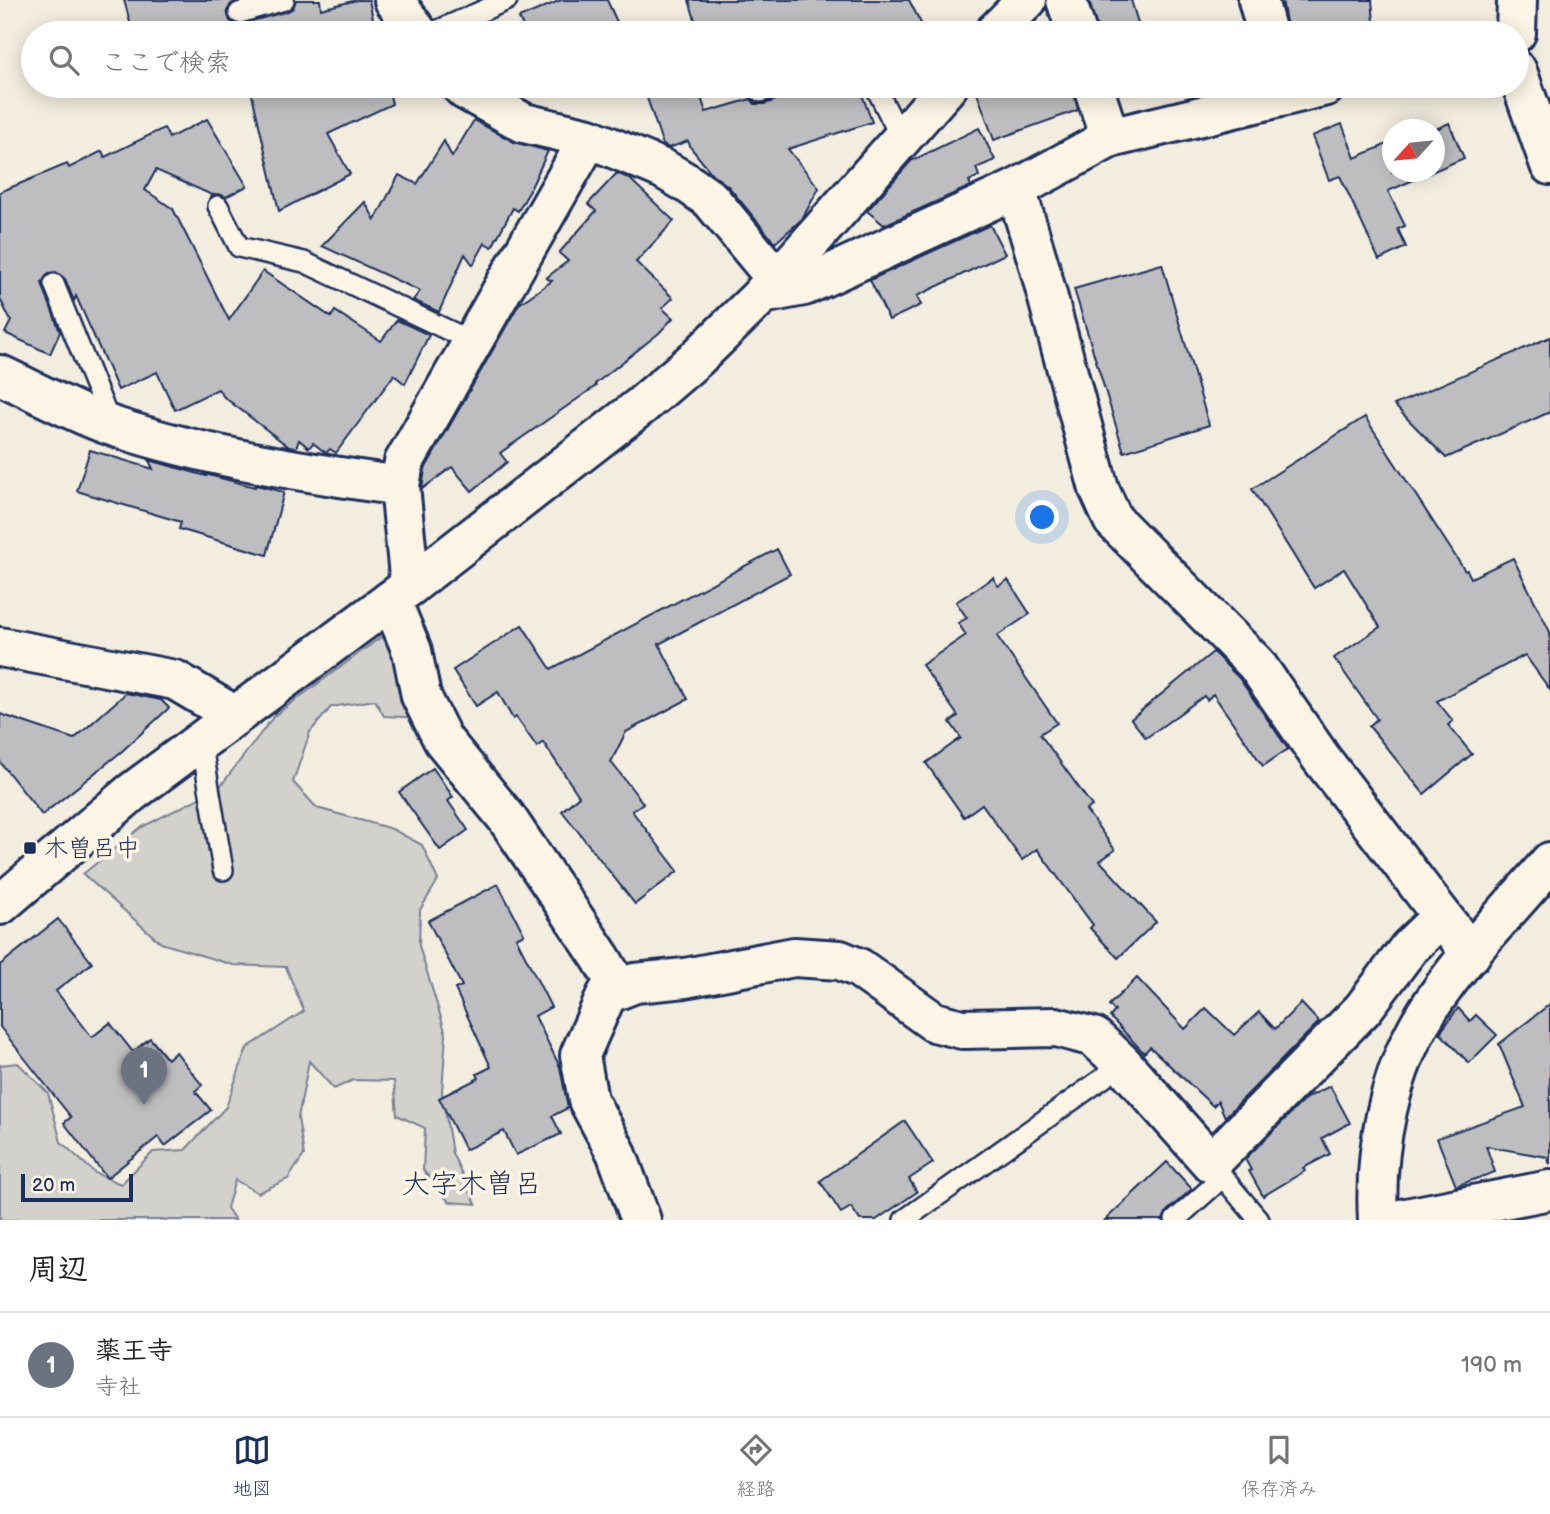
<!DOCTYPE html>
<html lang="ja">
<head>
<meta charset="utf-8">
<style>
	:root { --surface:#fff; --page:#f2f2f2; --text:#202124; --muted:#757577; --line:#e0e0e0; --accent:#1b2f5e }
	body { margin:0; font-family:"Balsamiq Sans","Klee One",sans-serif; background:var(--page); color:var(--text) }
	.compass { position:absolute; left:1382px; top:119px; width:63px; height:63px; border-radius:50%; background:var(--surface); box-shadow:0 4px 18px #0003; rotate:243deg }
	.scale { position:absolute; left:21px; bottom:18px; width:112px; box-sizing:border-box; padding-left:7px; border:4px solid #1b2f5e; border-top:0; font-size:19px; line-height:24px; white-space:nowrap; color:#1b2f5e; -webkit-text-stroke:5px #fcf5e5; paint-order:stroke }
	.you { position:absolute; left:1043px; top:518px; width:24px; height:24px; margin:-18px; border:5px solid #fff; border-radius:50%; background:#1a73e8; box-shadow:0 0 0 10px #1a73e833 }
	.badge { display:grid; place-items:center; width:46px; height:46px; border-radius:50%; background:var(--accent); color:#fff; font-size:23px; font-weight:700 }
	.pin { position:absolute; translate:-50% -58px; filter:drop-shadow(0 2px 4px #0008) }
	.pin::after { content:''; position:absolute; top:37px; width:24px; height:21px; background:inherit; clip-path:polygon(0 0,100% 0,50% 100%) }
	.list { margin:0; padding:0; list-style:none }
	h2 { display:flex; justify-content:space-between; align-items:center; height:91px; margin:0; padding:0 28px; font-size:30px }
	h2 small { font-size:23px; font-weight:400; color:var(--muted) }
	.list li { display:grid; grid-template-columns:46px 1fr auto; gap:21px; align-items:center; box-sizing:border-box; height:105px; padding:0 28px; border-top:2px solid var(--line) }
	.list b { display:block; font-size:26px; white-space:nowrap }
	.list p { margin:0; font-size:23px; white-space:nowrap; color:var(--muted) }
	.list em { font-size:23px; font-style:normal; color:var(--muted) }
	.icon { flex:none; width:38px; height:38px; fill:none; stroke:currentColor; stroke-width:2; stroke-linecap:round; stroke-linejoin:round }
	.map { position:relative; flex:none; width:1550px; height:1220px; overflow:hidden }
	.search { position:absolute; background:var(--surface); box-shadow:0 4px 18px #0003; left:21px; right:21px; top:21px; height:77px; display:flex; align-items:center; gap:18px; box-sizing:border-box; padding:0 24px; border-radius:38px; color:var(--muted); font-size:26px }
	.sheet { height:196px; background:var(--surface) }
	nav { display:flex; justify-content:space-around; align-items:center; box-sizing:border-box; height:98px; border-top:2px solid var(--line); background:var(--surface); font-size:19px; color:var(--muted) }
	nav a { display:grid; justify-items:center; gap:4px }
	nav .on { color:var(--accent) }
	.map>svg:first-child { display:block }
	.green { fill:#d3d1cc; stroke:#778095; stroke-width:2 }
	.building { fill:#bebec0; stroke:#1b2f5e; stroke-width:2 }
	.lines { fill:none; stroke-linecap:round; stroke-linejoin:round }
	.lane-casing { stroke:#1b2f5e; stroke-width:24 }
	.street-casing { stroke:#1b2f5e; stroke-width:44 }
	.secondary-casing { stroke:#1b2f5e; stroke-width:44 }
	.lane { stroke:#fcf5e5; stroke-width:19 }
	.street { stroke:#fcf5e5; stroke-width:38 }
	.secondary { stroke:#fcf5e5; stroke-width:38 }
	.poi-dot { fill:#1b2f5e; stroke:#fcf5e5; stroke-width:2.5 }
	.labels { text-anchor:middle; dominant-baseline:central; stroke-width:7; stroke-linejoin:round; paint-order:stroke }
	.poi-label { font-size:24px; fill:#1b2f5e; stroke:#fcf5e5; text-anchor:start }
	.quarter-label { font-size:28px; fill:#1b2f5e; stroke:#fcf5e5 }
</style>
</head>
<body>
<div class="map">
<svg width="1550" height="1220" viewBox="0 0 1550 1220">
	<rect width="100%" height="100%" fill="#f3ede0"/>
	<filter id="ink" filterUnits="userSpaceOnUse"><feTurbulence type="fractalNoise" baseFrequency=".0143" numOctaves="2"/><feDisplacementMap in="SourceGraphic" scale="14" xChannelSelector="R" yChannelSelector="G"/><feConvolveMatrix kernelMatrix="1 2 1 2 8 2 1 2 1" color-interpolation-filters="sRGB"/></filter>
	<g filter="url(#ink)">
		<!-- green -->
		<path class="green" d="M381 637 395 644 422 718 384 716 375 700 331 707 310 732 293 782 317 808 392 829 422 845 438 880 420 910 419 946 446 1034 442 1092 452 1153 476 1204 449 1202 423 1170 425 1128 397 1115 394 1081 353 1080 334 1089 309 1061 298 1118 304 1155 288 1179 258 1193 235 1180 227 1208 235 1220H0V1065L18 1063 48 1093 61 1142 95 1173 121 1184 153 1152 185 1150 226 1107 247 1048 304 1011 286 967 233 965 161 943 83 874 140 828 219 788 274 716Z"/>
		<!-- building -->
		<g class="building">
			<path d="M124 0H240L231 4 227 11 230 21 237 25 288 11 293 8 296 0H320L321 9 357 0H369L376 33H133Z"/>
			<path d="M561 0H607L617 22 592 33H526L519 18Z"/>
			<path d="M689 0H909L926 33H699Z"/>
			<path d="M1089 0H1131L1141 33H1098Z"/>
			<path d="M1282 0H1372L1375 33H1288Z"/>
			<path d="M250 86H388L392 104 328 134 350 174 279 211Z"/>
			<path d="M643 86H697L706 112 751 99 755 104H765L784 97 792 90 802 86H859L872 122 788 149 819 188 802 219 775 243 728 186 712 174 691 148 688 141 669 148 663 145Z"/>
			<path d="M980 86H1072L1078 110 994 140 975 87Z"/>
			<path d="M207 119 247 186 226 197 219 194 212 195 156 170 145 190 173 209 229 320 263 271 331 317 335 311 381 341 397 320 429 335 405 384 394 375 336 453 330 449 326 453 313 443 309 448 299 440 296 448 289 447 224 397 218 389 175 410 157 372 118 390 76 296 74 301 65 279 56 272 49 273 42 283 60 332 50 354 5 333 11 321 0 299V192L67 164 69 168 102 151 105 157 164 128 169 138Z"/>
			<path d="M474 120 514 142 548 151 529 192 518 211 513 208 492 247 485 243 473 265 465 254 439 312 413 300 420 291 322 246 365 202 375 220 399 175 417 184 444 141 452 157Z"/>
			<path d="M1449 123 1464 158 1434 171V130Z"/>
			<path d="M1342 124 1355 158 1392 142V172H1432L1388 191 1405 226 1398 229 1406 247 1379 260 1340 176 1329 180 1312 136Z"/>
			<path d="M979 128 995 160 976 168 979 176 969 181 971 186 884 225 867 211 911 161Z"/>
			<path d="M617 173 630 179 674 221 636 262 673 298 662 308 673 318 659 333 595 384 596 386 500 453 507 462 472 491 452 467 422 489 425 469 519 304 552 281 546 278 568 261 559 253 596 211 588 204Z"/>
			<path d="M990 225 1005 254 917 296 921 305 889 320 870 280Z"/>
			<path d="M1162 264 1209 425 1124 452 1074 289Z"/>
			<path d="M1550 337V412L1446 458 1394 405Z"/>
			<path d="M1365 417 1465 571 1467 570 1471 578 1513 558 1550 632V690L1525 655 1437 701 1453 721 1448 725 1472 754 1424 794 1369 726 1377 719 1334 658 1380 627 1344 569 1314 588 1252 489Z"/>
			<path d="M90 450 153 469 149 460 206 476 205 474 255 487 256 485 284 492 267 555 179 529 181 522 77 491Z"/>
			<path d="M777 549 790 574 659 644 688 699 626 732 611 762 643 803 632 811 678 871 635 904 562 811 579 796 543 742 537 747 516 717 513 719 498 692 476 706 453 670 522 625 551 669Z"/>
			<path d="M993 578 998 586 1008 580 1030 614 997 636 1057 723 1040 734 1092 806 1086 810 1115 850 1100 861 1156 922 1118 958 1090 928 1093 925 1037 849 1022 860 982 804 964 817 926 763 961 738 950 722 958 716 922 665 966 635 958 623 967 618 956 602Z"/>
			<path d="M1213 652 1239 678 1288 749 1263 766 1213 694 1207 700 1204 696 1146 738 1131 719Z"/>
			<path d="M126 693 161 700 169 708 121 752 42 815 0 762V714L74 739Z"/>
			<path d="M433 768 453 797 448 801 468 830 440 850 399 792Z"/>
			<path d="M498 884 524 934 516 938 551 1007 535 1016 560 1067 568 1108 552 1116 561 1134 516 1155 504 1131 465 1150 439 1098 479 1078 477 1074 491 1067 455 989 462 986 428 921Z"/>
			<path d="M58 919 92 963 56 991 92 1037 110 1023 133 1052 150 1038 167 1059 176 1052 202 1085 195 1091 211 1110 165 1146 158 1137 107 1178 64 1123 71 1117 0 1027V965Z"/>
			<path d="M1137 978 1185 1029 1206 1008 1234 1035 1259 1012 1275 1029 1301 1003 1319 1022 1225 1117 1218 1101 1213 1106 1150 1047 1144 1053 1110 1017 1115 1011 1109 1005Z"/>
			<path d="M1550 1004V1164L1547 1157 1486 1146 1495 1172 1456 1186 1437 1138 1525 1107 1499 1044Z"/>
			<path d="M1458 1008 1470 1021 1476 1015 1497 1035 1469 1063 1440 1033Z"/>
			<path d="M1330 1086 1350 1123 1322 1138 1330 1154 1303 1168 1305 1171 1263 1196 1249 1171 1251 1170 1245 1159 1306 1098Z"/>
			<path d="M905 1121 933 1163 909 1179 917 1192 876 1220H860L851 1207 841 1213 820 1181Z"/>
			<path d="M1167 1162 1192 1189 1167 1211 1163 1220H1105Z"/>
		</g>
		<g class="lines">
			<!-- lane casing -->
			<g class="lane-casing">
				<g id="lane">
					<path d="M239 13 284 0"/>
					<path d="M432 33 507 0"/>
					<path d="M875 86 901 138"/>
					<path d="M761 92 780 86"/>
					<path d="M218 206 239 247 304 262 473 342"/>
					<path d="M54 284 111 425"/>
					<path d="M201 740 223 870"/>
					<path d="M1211 1163 1259 1220"/>
					<path d="M904 1220 1123 1064"/>
					<path d="M1175 1220 1223 1177"/>
				</g>
			</g>
			<!-- street casing -->
			<g class="street-casing">
				<g id="street">
					<path d="M394 0 418 33"/>
					<path d="M1066 0 1077 33"/>
					<path d="M1258 0 1267 33"/>
					<path d="M1516 33 1517 0"/>
					<path d="M1517 71 1550 165"/>
					<path d="M461 86 465 90 524 123 589 138 663 169 687 183 711 200 777 280"/>
					<path d="M1093 86 1110 138"/>
					<path d="M1016 189 1039 265 1099 489 1113 520 1256 664 1321 758 1471 954"/>
					<path d="M762 294 804 286 1016 189 1110 138 1326 86"/>
					<path d="M0 375C37 392 74 413 112 426 206 457 303 472 400 486"/>
					<path d="M410 586 400 486 404 462 589 138"/>
					<path d="M391 600 412 651 421 696 443 740 506 817 601 958 619 989"/>
					<path d="M0 647 175 680 234 715"/>
					<path d="M641 1220 616 1152 588 1100 580 1055 607 994 635 983 685 978 794 957 840 960 859 968 934 1022 962 1029 1056 1027 1094 1037 1123 1064 1211 1163 1363 1009 1409 948 1441 917"/>
					<path d="M1378 1220C1374 1150 1389 1070 1428 1010 1462 957 1509 910 1550 862"/>
					<path d="M1396 1220 1550 1190"/>
				</g>
			</g>
			<!-- secondary casing -->
			<g class="secondary-casing">
				<g id="secondary">
					<path d="M994 33 1027 0"/>
					<path d="M0 905 131 793 410 586 641 406 697 358 777 280 948 86"/>
				</g>
			</g>
			<!-- lane -->
			<use href="#lane" class="lane"/>
			<!-- street -->
			<use href="#street" class="street"/>
			<!-- secondary -->
			<use href="#secondary" class="secondary"/>
		</g>
	</g>
	<!-- markers -->
	<rect class="poi-dot" x="23" y="841" width="14" height="14" rx="3.5"/>
	<g class="labels">
		<!-- poi labels -->
		<g class="poi-label">
			<text x="44" y="848">木曽呂中</text>
		</g>
		<!-- quarter labels -->
		<g class="quarter-label">
			<text x="472" y="1184">大字木曽呂</text>
		</g>
	</g>
</svg>
<svg class="compass" viewBox="-18 -18 36 36"><path d="M0-13l5 13h-10z" fill="#e53935"/><path d="M0 13l5-13h-10z" fill="#757577"/></svg>
<div class="scale">20 m</div>
<div class="you"></div>
<div class="pin badge" style="left:144px;top:1105px;background:#6b7280">1</div>
<div class="search"><svg class="icon" aria-label="search" viewBox="0 0 24 24"><circle cx="10" cy="10" r="6"/><path d="M15 15l6 6"/></svg>ここで検索</div>
</div>
<section class="sheet">
<h2>周辺<small></small></h2>
<ul class="list">
<li><span class="badge" style="background:#6b7280">1</span><div><b>薬王寺</b><p>寺社</p></div><em>190 m</em></li>
</ul>
</section>
<nav>
<a class="on"><svg class="icon" aria-label="map" viewBox="0 0 24 24"><path d="M3 6l6-2 6 2 6-2v14l-6 2-6-2-6 2zM9 4v14M15 6v14"/></svg>地図</a>
<a><svg class="icon" aria-label="directions" viewBox="0 0 24 24"><path d="M12 3l9 9-9 9-9-9zM9 14v-3h6M13 9l2 2-2 2"/></svg>経路</a>
<a><svg class="icon" aria-label="saved" viewBox="0 0 24 24"><path d="M7 4h10v16l-5-4-5 4z"/></svg>保存済み</a>
</nav>
</body>
</html>
